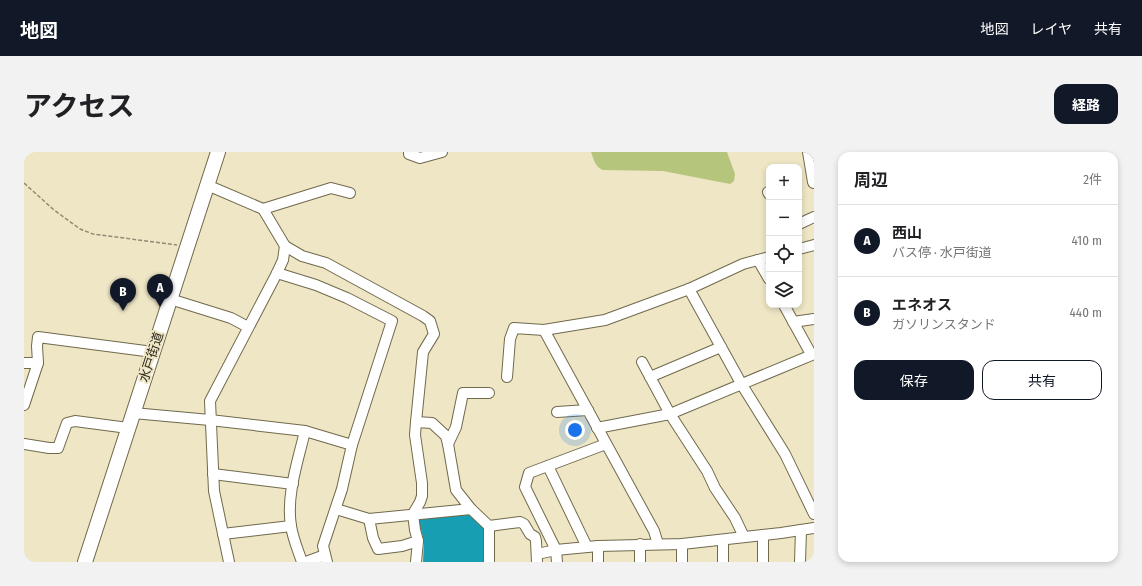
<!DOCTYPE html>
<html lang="ja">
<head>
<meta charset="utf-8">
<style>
	:root { --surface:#fff; --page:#f2f2f2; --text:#202124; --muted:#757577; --line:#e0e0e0; --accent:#111827 }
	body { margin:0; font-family:"Fira Sans Condensed","Noto Sans JP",sans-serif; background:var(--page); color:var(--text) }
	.controls { position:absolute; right:12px; top:12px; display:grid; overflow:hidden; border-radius:8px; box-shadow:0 2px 6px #0003 }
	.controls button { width:36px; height:36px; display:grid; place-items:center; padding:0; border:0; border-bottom:1px solid var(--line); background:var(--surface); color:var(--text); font:20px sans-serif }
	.you { position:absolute; left:551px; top:278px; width:14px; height:14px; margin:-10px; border:3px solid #fff; border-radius:50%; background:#1a73e8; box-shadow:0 0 0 6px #1a73e833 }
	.badge { display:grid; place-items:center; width:26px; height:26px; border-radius:50%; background:var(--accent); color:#fff; font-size:13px; font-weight:700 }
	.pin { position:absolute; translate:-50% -33px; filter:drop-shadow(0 1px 2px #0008) }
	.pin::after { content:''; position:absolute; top:21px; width:14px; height:12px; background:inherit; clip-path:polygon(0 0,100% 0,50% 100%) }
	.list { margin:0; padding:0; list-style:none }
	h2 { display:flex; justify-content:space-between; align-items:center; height:52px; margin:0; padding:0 16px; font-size:17px }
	h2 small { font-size:13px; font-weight:400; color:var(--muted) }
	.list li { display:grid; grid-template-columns:26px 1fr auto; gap:12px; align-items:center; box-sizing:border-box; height:72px; padding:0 16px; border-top:1px solid var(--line) }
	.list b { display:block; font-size:15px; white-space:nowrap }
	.list p { margin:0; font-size:13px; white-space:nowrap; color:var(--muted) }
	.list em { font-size:13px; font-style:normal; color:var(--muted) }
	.actions { display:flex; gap:8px; padding:12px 16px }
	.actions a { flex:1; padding:9px 0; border:1px solid var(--accent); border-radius:12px; text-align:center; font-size:14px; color:var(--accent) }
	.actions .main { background:var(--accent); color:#fff }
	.icon { flex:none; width:22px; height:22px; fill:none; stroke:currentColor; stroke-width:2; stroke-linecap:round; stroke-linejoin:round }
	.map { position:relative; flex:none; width:790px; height:410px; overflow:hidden; border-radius:12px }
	header { display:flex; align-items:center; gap:24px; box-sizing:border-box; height:56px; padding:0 20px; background:var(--accent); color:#fff }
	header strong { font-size:19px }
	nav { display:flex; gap:22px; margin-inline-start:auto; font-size:14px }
	.intro { display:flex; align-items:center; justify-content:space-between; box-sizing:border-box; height:96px; padding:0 24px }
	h1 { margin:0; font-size:28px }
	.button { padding:10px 18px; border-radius:12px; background:var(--accent); color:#fff; font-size:14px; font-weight:700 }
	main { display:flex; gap:24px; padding:0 24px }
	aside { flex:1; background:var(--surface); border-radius:12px; box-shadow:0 2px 6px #0003 }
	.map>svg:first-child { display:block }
	.green { fill:#b6c57c }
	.water { fill:#179eb2 }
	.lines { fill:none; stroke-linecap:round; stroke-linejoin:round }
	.minor-casing { stroke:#70694c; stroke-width:12 }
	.major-casing { stroke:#70694c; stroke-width:14 }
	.highway-casing { stroke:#70694c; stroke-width:16 }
	.path { stroke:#918b74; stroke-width:1.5; stroke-dasharray:4 2; stroke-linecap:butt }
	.minor { stroke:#fff; stroke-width:10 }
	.major { stroke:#fff; stroke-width:12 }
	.highway { stroke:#fff; stroke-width:14 }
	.labels { text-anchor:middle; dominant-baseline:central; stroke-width:4; stroke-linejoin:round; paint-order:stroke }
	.street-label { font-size:13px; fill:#2c291d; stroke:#eee6c5 }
</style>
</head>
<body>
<header>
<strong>地図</strong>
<nav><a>地図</a><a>レイヤ</a><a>共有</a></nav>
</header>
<div class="intro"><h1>アクセス</h1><a class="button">経路</a></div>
<main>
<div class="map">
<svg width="790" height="410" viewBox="0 0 790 410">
	<rect width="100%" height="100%" fill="#eee6c5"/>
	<!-- green -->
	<path class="green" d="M567 0H703L711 22 710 29 706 32 639 19 579 18C571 15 570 8 567 0Z"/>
	<!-- water -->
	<path class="water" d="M446 361 461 375 460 410H399L400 390 394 365Z"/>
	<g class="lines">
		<!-- minor casing -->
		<g class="minor-casing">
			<g id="minor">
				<path d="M385 0V2L396 6 418 0"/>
				<path d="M183 33 239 57 261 94 278 104 302 111 399 164 406 169 410 182 399 200 392 270 391 283 398 331V344L396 350 389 362 391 378 394 389 392 410"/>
				<path d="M744 40 745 42"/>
				<path d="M239 57 307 36 326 41"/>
				<path d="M775 72 790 65"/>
				<path d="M775 97 790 93"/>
				<path d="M734 108 745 127"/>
				<path d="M253 121 292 133 323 146 368 169 328 293 318 337 299 394 303 410"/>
				<path d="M665 137 718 233 761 302 790 362"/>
				<path d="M146 147 207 166 224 175"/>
				<path d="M760 153 787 202"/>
				<path d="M769 170 790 167"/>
				<path d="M520 178 630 379 634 392"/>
				<path d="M618 210 646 262 683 319 691 336 711 366 720 385"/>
				<path d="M0 211H14"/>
				<path d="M483 225 486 187 490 176 520 178 581 168 665 137 719 112 745 105"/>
				<path d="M626 225 697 195"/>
				<path d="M0 253 14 211 13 194 14 185 129 200"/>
				<path d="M533 260 564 258"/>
				<path d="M109 261 186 268 281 279 328 293"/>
				<path d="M392 270 408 271 422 284 424 292 432 338 447 357 465 374 496 370 500 372 506 382 511 385 512 389 513 410"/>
				<path d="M573 276 646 262 790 202"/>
				<path d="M0 292 25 296H34L43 271 51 269 104 276"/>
				<path d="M424 292 432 275 439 241H465"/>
				<path d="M582 292 505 321 501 335 532 398 574 394 658 392 757 381 790 376"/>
				<path d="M524 314 563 395"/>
				<path d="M189 322 269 332"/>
				<path d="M312 357 345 367 447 357"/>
				<path d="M345 367 349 386 354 397 378 394 394 389"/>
				<path d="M465 374V410"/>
				<path d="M199 382 267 374"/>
				<path d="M699 388V410"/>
				<path d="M616 392V410"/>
				<path d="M658 392V410"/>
				<path d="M574 394V410"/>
				<path d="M513 402 532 398 533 410"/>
				<path d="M205 410 190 339 186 249 253 121 259 108 261 94"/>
				<path d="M278 410C274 398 269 387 267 374 262 343 274 309 281 279"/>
				<path d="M282 410 301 403"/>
				<path d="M739 410V383"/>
				<path d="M776 410 777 378"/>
			</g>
		</g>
		<!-- major casing -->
		<g class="major-casing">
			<path id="major" d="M785 0 790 30"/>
		</g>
		<!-- highway casing -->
		<g class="highway-casing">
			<path id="highway" d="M61 410 194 0"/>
		</g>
		<!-- path -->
		<path class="path" d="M0 31 30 58 56 77 69 82 153 93"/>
		<!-- minor -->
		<use href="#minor" class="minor"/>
		<!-- major -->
		<use href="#major" class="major"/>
		<!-- highway -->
		<use href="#highway" class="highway"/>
	</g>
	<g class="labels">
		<!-- street labels -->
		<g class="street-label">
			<text transform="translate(127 205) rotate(-72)">水戸街道</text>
		</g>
	</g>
</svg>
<div class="controls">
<button>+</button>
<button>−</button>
<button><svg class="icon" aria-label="locate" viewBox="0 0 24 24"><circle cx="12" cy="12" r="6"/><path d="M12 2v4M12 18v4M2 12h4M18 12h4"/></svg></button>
<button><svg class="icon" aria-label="layers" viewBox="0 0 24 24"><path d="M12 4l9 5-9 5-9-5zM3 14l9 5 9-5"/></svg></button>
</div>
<div class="you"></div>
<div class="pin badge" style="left:136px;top:155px">A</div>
<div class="pin badge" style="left:99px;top:159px">B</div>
</div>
<aside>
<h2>周辺<small>2件</small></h2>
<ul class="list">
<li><span class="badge">A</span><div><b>西山</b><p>バス停 · 水戸街道</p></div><em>410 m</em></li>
<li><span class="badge">B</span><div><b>エネオス</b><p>ガソリンスタンド</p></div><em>440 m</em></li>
</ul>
<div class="actions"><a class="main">保存</a><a>共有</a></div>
</aside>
</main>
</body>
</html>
